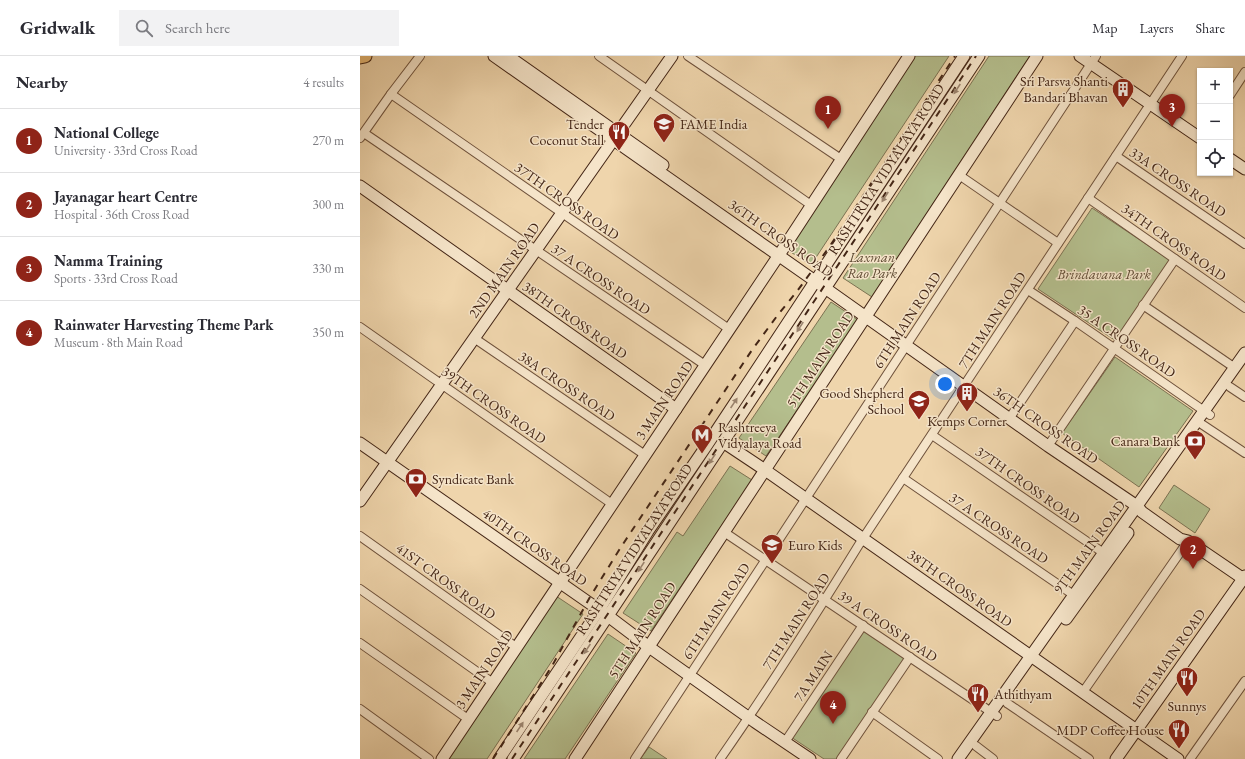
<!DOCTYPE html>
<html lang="en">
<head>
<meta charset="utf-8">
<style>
	:root { --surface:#fff; --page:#f2f2f3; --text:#2b2b33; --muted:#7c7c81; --line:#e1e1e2; --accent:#8f2418 }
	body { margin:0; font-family:"EB Garamond",serif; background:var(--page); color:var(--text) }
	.controls { position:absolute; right:12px; top:12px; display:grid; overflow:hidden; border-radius:0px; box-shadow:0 1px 3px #0004 }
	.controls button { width:36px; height:36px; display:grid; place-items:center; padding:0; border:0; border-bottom:1px solid var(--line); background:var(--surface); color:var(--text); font:20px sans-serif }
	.you { position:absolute; left:585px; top:328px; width:14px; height:14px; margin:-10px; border:3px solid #fff; border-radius:50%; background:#1a73e8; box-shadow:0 0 0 6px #1a73e833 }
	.badge { display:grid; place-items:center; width:26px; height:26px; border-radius:50%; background:var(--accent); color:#fff; font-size:13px; font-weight:700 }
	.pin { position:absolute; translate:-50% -33px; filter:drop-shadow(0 1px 2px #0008) }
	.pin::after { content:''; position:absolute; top:21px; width:14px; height:12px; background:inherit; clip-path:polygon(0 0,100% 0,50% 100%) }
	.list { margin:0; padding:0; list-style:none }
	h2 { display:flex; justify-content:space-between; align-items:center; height:52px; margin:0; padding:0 16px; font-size:17px }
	h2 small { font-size:13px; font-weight:400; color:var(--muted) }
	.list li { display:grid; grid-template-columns:26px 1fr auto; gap:12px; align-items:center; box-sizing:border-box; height:64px; padding:0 16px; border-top:1px solid var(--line) }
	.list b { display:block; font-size:15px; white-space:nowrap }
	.list p { margin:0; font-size:13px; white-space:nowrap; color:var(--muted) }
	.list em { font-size:13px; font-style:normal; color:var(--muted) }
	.icon { flex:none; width:22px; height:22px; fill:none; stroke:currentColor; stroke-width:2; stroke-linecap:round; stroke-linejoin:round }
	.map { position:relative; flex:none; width:885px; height:703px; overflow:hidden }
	header { display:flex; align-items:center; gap:24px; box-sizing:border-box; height:56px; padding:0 20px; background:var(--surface); border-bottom:1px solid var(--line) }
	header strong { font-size:19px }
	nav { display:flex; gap:22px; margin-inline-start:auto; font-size:14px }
	.search { width:280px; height:36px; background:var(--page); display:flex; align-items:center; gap:10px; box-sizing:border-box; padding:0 14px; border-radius:0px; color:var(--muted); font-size:15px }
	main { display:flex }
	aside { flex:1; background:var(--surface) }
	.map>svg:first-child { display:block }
	.green { fill:#b4be8d; stroke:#7c7252 }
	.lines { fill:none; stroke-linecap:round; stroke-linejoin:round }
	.street-casing { stroke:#6f523c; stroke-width:10 }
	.secondary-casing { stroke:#442616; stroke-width:13 }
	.primary-casing { stroke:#442616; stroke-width:15 }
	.street { stroke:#f5e4c9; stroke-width:8 }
	.secondary { stroke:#f5e4c9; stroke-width:11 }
	.primary { stroke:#e8ba76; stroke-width:13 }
	.rail { stroke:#442616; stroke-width:2; stroke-dasharray:7 7; stroke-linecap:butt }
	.oneway { fill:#9c8570 }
	.labels { text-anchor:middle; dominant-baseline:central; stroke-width:3; stroke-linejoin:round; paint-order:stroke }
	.poi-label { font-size:14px; fill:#442616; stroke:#f5e4c9; text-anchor:end }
	.street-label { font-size:14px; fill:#442616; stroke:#f5e4c9 }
	.park-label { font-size:14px; font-style:italic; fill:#604c34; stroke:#f5e4c9 }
</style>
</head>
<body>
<header>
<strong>Gridwalk</strong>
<div class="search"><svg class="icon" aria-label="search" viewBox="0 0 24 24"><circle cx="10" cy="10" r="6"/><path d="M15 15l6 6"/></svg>Search here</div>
<nav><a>Map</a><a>Layers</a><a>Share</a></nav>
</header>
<main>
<aside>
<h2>Nearby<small>4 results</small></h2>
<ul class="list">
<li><span class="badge">1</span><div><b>National College</b><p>University · 33rd Cross Road</p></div><em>270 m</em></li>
<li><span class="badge">2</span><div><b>Jayanagar heart Centre</b><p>Hospital · 36th Cross Road</p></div><em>300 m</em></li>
<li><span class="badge">3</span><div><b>Namma Training</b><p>Sports · 33rd Cross Road</p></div><em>330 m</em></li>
<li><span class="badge">4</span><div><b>Rainwater Harvesting Theme Park</b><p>Museum · 8th Main Road</p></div><em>350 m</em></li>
</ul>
</aside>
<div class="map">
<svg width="885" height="703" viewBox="0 0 885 703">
	<rect width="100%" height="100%" fill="#efd5ac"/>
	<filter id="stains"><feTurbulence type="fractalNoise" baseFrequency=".005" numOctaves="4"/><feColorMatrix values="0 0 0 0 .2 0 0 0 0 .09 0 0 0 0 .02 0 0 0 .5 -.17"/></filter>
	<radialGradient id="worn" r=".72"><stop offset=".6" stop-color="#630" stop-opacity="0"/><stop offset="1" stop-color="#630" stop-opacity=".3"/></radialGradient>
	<!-- green -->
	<g class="green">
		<path d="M553 0H589L451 209 426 193Z"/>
		<path d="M629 0H670L512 241 483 222Z"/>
		<path d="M732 152 810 204 756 285 678 233Z"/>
		<path d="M471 246 498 264 406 400 379 382Z"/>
		<path d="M755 301 833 355 779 431 702 377Z"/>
		<path d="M370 410 392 424 291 575 263 557 317 476 323 480Z"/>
		<path d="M814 429 850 453 835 477 799 452Z"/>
		<path d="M196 540 223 558 127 703H87Z"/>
		<path d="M503 573 547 603 480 703H464L431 681Z"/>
		<path d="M248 578 276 597 205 703H164Z"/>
		<path d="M289 691 307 703H283L281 702Z"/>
	</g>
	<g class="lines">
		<!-- street casing -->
		<g class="street-casing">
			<g id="street">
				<path d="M239 0 451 149"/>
				<path d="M328 0 481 103"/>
				<path d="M31 38 369 273"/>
				<path d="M870 39 885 16"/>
				<path d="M4 77 345 309"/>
				<path d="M0 82 31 38 60 0"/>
				<path d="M756 100 885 188"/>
				<path d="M599 119 698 187"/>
				<path d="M728 142 885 252"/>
				<path d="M668 234 715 265 850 359"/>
				<path d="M783 249 875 312"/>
				<path d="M0 271 252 448"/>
				<path d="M114 282 285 399"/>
				<path d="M870 331 885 341"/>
				<path d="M649 363 715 265"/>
				<path d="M837 365 885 397"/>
				<path d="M572 379 748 500"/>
				<path d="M688 390 815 203"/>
				<path d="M543 422 718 542"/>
				<path d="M364 476 637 660"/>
				<path d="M0 480 156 591"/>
				<path d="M0 533 133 627"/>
				<path d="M0 587 108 663"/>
				<path d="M723 636 828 485"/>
				<path d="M647 647 729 703"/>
				<path d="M0 653 69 703"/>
				<path d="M512 656 578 703"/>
				<path d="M425 686 503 569"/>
				<path d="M616 690 633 703"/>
				<path d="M275 703 736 0"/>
				<path d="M360 703C409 633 455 560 500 487L822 0"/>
				<path d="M481 703 550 601"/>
				<path d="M830 703 885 625"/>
			</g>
		</g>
		<!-- secondary casing -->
		<g class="secondary-casing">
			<g id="secondary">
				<path d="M134 0 465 232 688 390 777 450 782 456 820 483 828 485 885 524"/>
				<path d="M148 0 303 109"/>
				<path d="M720 0 840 82"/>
				<path d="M870 103 885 113"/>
				<path d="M0 130 316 353"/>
				<path d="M363 386 405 414 818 703"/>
				<path d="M0 387 248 560 289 591 395 666 450 703"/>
				<path d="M0 445 312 0"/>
				<path d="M706 563 768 477"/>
				<path d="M82 703 419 199 549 0"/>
				<path d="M139 703 239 554 288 475 347 389 604 0"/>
				<path d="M153 703 619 0"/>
				<path d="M215 703 677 0"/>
				<path d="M598 703 885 297"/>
				<path d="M756 703 885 520"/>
			</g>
		</g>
		<!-- primary casing -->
		<g class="primary-casing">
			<path id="primary" d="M0 1 5 0"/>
		</g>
		<!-- street -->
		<use href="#street" class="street"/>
		<!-- secondary -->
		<use href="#secondary" class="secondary"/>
		<!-- primary -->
		<use href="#primary" class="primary"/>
		<!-- rail -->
		<g class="rail">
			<path d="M133 703 192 610 230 541 261 491 392 294 417 260 438 234 470 190 595 0"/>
			<path d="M152 703 616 0"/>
		</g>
	</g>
	<!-- one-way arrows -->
	<defs><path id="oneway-solid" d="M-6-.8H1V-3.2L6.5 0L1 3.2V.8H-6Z"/></defs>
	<g class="oneway">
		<use href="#oneway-solid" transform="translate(597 33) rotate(123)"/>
		<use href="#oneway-solid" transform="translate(525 141) rotate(123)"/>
		<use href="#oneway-solid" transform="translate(440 271) rotate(123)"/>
		<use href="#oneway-solid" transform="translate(374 347) rotate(-56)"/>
		<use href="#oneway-solid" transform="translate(352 403) rotate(124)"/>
		<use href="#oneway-solid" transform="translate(281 511) rotate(123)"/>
		<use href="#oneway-solid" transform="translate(227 593) rotate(124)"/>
		<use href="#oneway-solid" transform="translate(160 671) rotate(-56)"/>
	</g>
	<!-- icons -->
	<defs>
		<g id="building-pin" transform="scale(1.15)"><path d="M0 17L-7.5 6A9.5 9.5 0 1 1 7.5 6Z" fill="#8f2418" stroke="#f5e4c9"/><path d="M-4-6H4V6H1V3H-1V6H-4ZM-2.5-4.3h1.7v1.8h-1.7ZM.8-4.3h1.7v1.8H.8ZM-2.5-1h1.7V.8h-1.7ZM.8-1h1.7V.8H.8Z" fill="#fff"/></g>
		<g id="school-pin" transform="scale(1.15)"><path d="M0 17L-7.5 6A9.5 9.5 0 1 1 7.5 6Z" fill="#8f2418" stroke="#f5e4c9"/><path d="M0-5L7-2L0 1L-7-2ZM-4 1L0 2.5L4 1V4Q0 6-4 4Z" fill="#fff"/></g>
		<g id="restaurant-pin" transform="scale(1.15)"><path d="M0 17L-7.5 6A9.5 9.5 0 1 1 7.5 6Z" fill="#8f2418" stroke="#f5e4c9"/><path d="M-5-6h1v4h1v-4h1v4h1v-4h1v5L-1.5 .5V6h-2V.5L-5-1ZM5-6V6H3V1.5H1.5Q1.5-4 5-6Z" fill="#fff"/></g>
		<g id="metro-pin" transform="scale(1.15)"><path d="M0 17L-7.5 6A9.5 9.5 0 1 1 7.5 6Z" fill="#8f2418" stroke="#f5e4c9"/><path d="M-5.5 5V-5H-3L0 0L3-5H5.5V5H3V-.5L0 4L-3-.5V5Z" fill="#fff"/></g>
		<g id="bank-pin" transform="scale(1.15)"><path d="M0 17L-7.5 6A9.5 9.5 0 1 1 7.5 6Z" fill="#8f2418" stroke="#f5e4c9"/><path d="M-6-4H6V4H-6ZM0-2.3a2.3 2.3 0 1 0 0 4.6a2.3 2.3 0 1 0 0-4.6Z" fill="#fff"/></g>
	</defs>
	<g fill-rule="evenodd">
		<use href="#building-pin" x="763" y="33"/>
		<use href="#school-pin" x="304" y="68"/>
		<use href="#restaurant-pin" x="259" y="76"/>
		<use href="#building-pin" x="607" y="337"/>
		<use href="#school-pin" x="559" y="345"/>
		<use href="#metro-pin" x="342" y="379"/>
		<use href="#bank-pin" x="835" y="385"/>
		<use href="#bank-pin" x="56" y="423"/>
		<use href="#school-pin" x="412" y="489"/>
		<use href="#restaurant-pin" x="827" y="622"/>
		<use href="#restaurant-pin" x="618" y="638"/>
		<use href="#restaurant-pin" x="819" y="674"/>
	</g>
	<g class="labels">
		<!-- poi labels -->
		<g class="poi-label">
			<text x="748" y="25">Sri Parsva Shanti<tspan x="748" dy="16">Bandari Bhavan</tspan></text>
			<text x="244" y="68">Tender<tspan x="244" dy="16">Coconut Stall</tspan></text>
			<text x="320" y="68" text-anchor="start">FAME India</text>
			<text x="544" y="337">Good Shepherd<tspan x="544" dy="16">School</tspan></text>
			<text x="607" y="365" text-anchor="middle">Kemps Corner</text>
			<text x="358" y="371" text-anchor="start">Rashtreeya<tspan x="358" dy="16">Vidyalaya Road</tspan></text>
			<text x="820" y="385">Canara Bank</text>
			<text x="72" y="423" text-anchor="start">Syndicate Bank</text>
			<text x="428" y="489" text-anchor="start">Euro Kids</text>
			<text x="634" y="638" text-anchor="start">Athithyam</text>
			<text x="827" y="650" text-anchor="middle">Sunnys</text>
			<text x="804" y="674">MDP Coffee House</text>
		</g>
		<!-- street labels -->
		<g class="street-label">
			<text transform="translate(526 113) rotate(-57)">RASHTRIYA VIDYALAYA ROAD</text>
			<text transform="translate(818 126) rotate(34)">33A CROSS ROAD</text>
			<text transform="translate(207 145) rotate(35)">37TH CROSS ROAD</text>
			<text transform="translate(421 182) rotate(35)">36TH CROSS ROAD</text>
			<text transform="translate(814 186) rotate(35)">34TH CROSS ROAD</text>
			<text transform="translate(144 214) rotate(-55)">2ND MAIN ROAD</text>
			<text transform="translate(241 223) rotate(34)">37 A CROSS ROAD</text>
			<text transform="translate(215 264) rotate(35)">38TH CROSS ROAD</text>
			<text transform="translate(547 264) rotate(-57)">6TH MAIN ROAD</text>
			<text transform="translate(632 264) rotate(-57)">7TH MAIN ROAD</text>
			<text transform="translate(767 285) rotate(35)">35 A CROSS ROAD</text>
			<text transform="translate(460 303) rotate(-57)">5TH MAIN ROAD</text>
			<text transform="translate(207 330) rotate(34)">38A CROSS ROAD</text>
			<text transform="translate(304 344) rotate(-56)">3 MAIN ROAD</text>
			<text transform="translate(134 349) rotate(35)">39TH CROSS ROAD</text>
			<text transform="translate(686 369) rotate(35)">36TH CROSS ROAD</text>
			<text transform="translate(668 429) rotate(35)">37TH CROSS ROAD</text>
			<text transform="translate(639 472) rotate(34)">37 A CROSS ROAD</text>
			<text transform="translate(175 491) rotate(35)">40TH CROSS ROAD</text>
			<text transform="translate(729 491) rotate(-54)">9TH MAIN ROAD</text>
			<text transform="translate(274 493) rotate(-57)">RASHTRIYA VIDYALAYA ROAD</text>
			<text transform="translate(86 525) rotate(36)">41ST CROSS ROAD</text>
			<text transform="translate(600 532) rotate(35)">38TH CROSS ROAD</text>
			<text transform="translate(356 555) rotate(-57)">6TH MAIN ROAD</text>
			<text transform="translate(436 565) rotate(-57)">7TH MAIN ROAD</text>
			<text transform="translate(528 570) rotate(34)">39 A CROSS ROAD</text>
			<text transform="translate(282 574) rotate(-57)">5TH MAIN ROAD</text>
			<text transform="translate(808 603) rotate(-55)">10TH MAIN ROAD</text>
			<text transform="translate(124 613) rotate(-56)">3 MAIN ROAD</text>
			<text transform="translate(453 620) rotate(-56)">7A MAIN</text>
		</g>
		<!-- park labels -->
		<g class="park-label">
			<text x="512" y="201">Laxman<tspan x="512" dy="16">Rao Park</tspan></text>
			<text x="744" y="218">Brindavana Park</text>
		</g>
	</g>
	<rect width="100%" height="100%" filter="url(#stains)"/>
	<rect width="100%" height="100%" fill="url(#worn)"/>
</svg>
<div class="controls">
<button>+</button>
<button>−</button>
<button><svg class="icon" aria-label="locate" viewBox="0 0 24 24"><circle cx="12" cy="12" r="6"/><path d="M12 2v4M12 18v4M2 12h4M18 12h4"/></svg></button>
</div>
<div class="you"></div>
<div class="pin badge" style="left:468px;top:73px">1</div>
<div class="pin badge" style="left:833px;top:513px">2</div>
<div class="pin badge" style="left:812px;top:71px">3</div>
<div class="pin badge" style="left:473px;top:668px">4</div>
</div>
</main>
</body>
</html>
